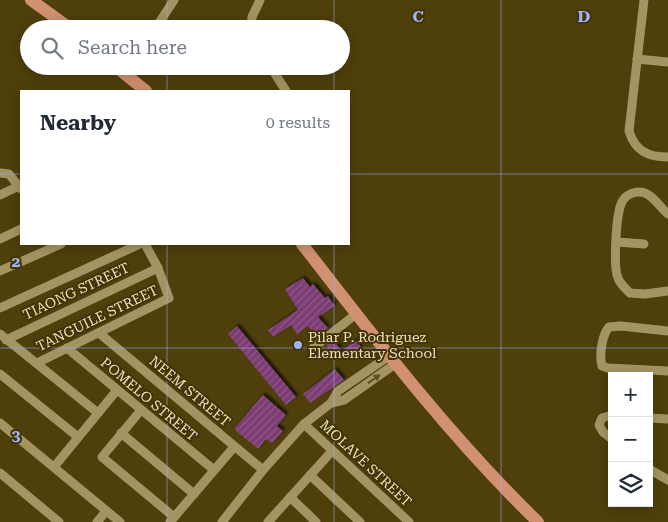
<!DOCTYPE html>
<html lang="en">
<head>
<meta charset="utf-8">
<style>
	:root { --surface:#fff; --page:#f2f2f3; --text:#1f2937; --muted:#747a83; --line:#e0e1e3 }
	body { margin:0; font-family:"Roboto Serif",serif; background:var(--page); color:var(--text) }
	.controls { position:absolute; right:15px; bottom:15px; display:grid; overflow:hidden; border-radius:0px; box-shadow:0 2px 12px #0003 }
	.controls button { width:45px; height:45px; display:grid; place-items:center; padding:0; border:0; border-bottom:1px solid var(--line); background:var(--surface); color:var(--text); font:25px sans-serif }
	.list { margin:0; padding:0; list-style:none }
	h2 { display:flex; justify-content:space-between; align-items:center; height:65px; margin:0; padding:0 20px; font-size:21px }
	h2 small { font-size:16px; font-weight:400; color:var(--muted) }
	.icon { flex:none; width:28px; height:28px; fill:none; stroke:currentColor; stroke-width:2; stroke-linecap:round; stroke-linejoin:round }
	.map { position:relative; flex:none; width:668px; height:522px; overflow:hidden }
	.search { position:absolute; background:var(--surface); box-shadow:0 2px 12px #0003; left:20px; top:20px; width:330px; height:55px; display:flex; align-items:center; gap:12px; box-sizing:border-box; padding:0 18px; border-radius:28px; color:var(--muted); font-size:19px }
	.panel { position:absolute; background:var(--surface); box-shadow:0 2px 12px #0003; left:20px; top:90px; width:330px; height:155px; border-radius:0px }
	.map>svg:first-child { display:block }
	.building { fill:url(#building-hatch); filter:url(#shadow) }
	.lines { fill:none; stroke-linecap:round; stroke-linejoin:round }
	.minor { stroke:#a59463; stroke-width:9 }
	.major { stroke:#d19072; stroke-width:12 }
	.oneway { fill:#60511e }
	.grid { fill:none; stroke:#9eb3fd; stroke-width:1; stroke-opacity:0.55 }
	.poi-dot { fill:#9eb3fd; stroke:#433400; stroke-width:2 }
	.labels { text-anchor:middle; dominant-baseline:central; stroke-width:4; stroke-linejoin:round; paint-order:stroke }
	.street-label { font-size:14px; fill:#e9e0c7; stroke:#433400 }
	.poi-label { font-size:14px; fill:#e9e0c7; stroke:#433400; text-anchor:start }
	.grid-label { font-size:16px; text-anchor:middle; font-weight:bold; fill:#9eb3fd; stroke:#433400; stroke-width:4; stroke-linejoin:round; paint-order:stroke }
</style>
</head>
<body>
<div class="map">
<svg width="668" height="522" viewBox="0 0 668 522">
	<defs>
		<pattern id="building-hatch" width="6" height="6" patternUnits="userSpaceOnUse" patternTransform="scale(1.25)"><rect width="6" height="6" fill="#7c3c75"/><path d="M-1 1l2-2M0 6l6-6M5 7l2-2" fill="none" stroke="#8f5887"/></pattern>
		<filter id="shadow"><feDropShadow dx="2.5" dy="-2.5" stdDeviation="1" flood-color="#0009"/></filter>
	</defs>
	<rect width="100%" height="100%" fill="#4e3f0b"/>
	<!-- building -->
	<g class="building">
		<path d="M303 278 310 287 313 284 325 298 328 296 335 306 318 317 328 328 317 337 308 326 297 334 291 325 273 337 268 330 298 310 285 289Z"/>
		<path d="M237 326 296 397 286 405 228 334Z"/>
		<path d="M333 340 344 354 337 360 326 345Z"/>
		<path d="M355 340 361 347 348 357 342 351Z"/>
		<path d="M335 369 344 380 310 403 303 394Z"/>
		<path d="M263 395 286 415 277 426 283 431 272 443 266 439 258 449 234 429Z"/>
	</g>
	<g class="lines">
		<!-- minor -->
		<g class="minor">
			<path d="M644 0 629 131C635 151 648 157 668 157"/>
			<path d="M155 29 174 0"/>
			<path d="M251 29 252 17 260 0"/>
			<path d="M637 59 668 62"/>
			<path d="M270 66 286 91"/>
			<path d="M0 173 9 174 21 189"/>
			<path d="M0 195 21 185"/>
			<path d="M668 214C660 208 655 197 645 193 636 190 626 194 622 202 616 213 613 267 618 278 620 284 626 289 630 293L645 294 668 291"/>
			<path d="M0 239 21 229"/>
			<path d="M617 242 644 244"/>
			<path d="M0 271 61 244"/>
			<path d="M0 308 140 244"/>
			<path d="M668 331 621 326 609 327C602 335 599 355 602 366L608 368 668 371"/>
			<path d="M99 333 263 470"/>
			<path d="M0 334 98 413"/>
			<path d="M6 340 158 268"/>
			<path d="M67 348 214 470"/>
			<path d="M313 348 356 314"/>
			<path d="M37 363 169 298 158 268 145 244"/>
			<path d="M0 374 78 437"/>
			<path d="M331 403 344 400 395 364"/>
			<path d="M141 410 102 457 174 517"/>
			<path d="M612 415 602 418 599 425 603 432 612 439"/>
			<path d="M649 418 668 419"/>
			<path d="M0 423 120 522"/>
			<path d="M304 424 409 522"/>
			<path d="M121 433 194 494"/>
			<path d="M54 467 117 390"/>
			<path d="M649 469 668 480"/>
			<path d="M0 473 59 522"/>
			<path d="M310 475 360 522"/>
			<path d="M290 497 316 522"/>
			<path d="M97 522 106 511"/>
			<path d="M170 522 234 447"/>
			<path d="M222 522 263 470 304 424 331 403 338 391 389 356"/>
			<path d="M268 522 332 451"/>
		</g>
		<!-- major -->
		<g class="major">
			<path d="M31 0 71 29"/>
			<path d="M115 66 146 91"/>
			<path d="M302 244C377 341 450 437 538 522"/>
		</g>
	</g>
	<!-- one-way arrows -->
	<defs><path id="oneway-solid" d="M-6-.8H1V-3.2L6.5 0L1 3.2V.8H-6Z" transform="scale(1.25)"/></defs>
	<use class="oneway" href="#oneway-solid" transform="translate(374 379) rotate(-35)"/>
	<!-- grid -->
	<path class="grid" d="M167 0V29M334 0V29M501 0V522M167 66V91M334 66V91M0 174H21M349 174H668M167 244V522M334 244V522M0 348H668"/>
	<!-- markers -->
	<circle class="poi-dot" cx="298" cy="345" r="5"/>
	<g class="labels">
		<!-- street labels -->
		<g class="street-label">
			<text transform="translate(76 291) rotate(-25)">TIAONG STREET</text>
			<text transform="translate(97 318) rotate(-26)">TANGUILE STREET</text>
			<text transform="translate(190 391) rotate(40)">NEEM STREET</text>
			<text transform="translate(149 399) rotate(40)">POMELO STREET</text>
			<text transform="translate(366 463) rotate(43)">MOLAVE STREET</text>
		</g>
		<!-- poi labels -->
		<g class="poi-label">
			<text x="308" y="337">Pilar P. Rodriguez<tspan x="308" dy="16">Elementary School</tspan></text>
		</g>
	</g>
	<g class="grid-label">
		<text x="418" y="22">C</text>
		<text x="584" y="22">D</text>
		<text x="16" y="267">2</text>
		<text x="16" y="441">3</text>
	</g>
</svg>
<div class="controls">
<button>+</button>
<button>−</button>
<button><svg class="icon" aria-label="layers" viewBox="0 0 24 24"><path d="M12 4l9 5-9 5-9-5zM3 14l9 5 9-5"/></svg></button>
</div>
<div class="search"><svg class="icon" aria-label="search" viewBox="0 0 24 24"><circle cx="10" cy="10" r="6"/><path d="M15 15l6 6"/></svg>Search here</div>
<section class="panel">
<h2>Nearby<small>0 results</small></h2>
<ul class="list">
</ul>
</section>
</div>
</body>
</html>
